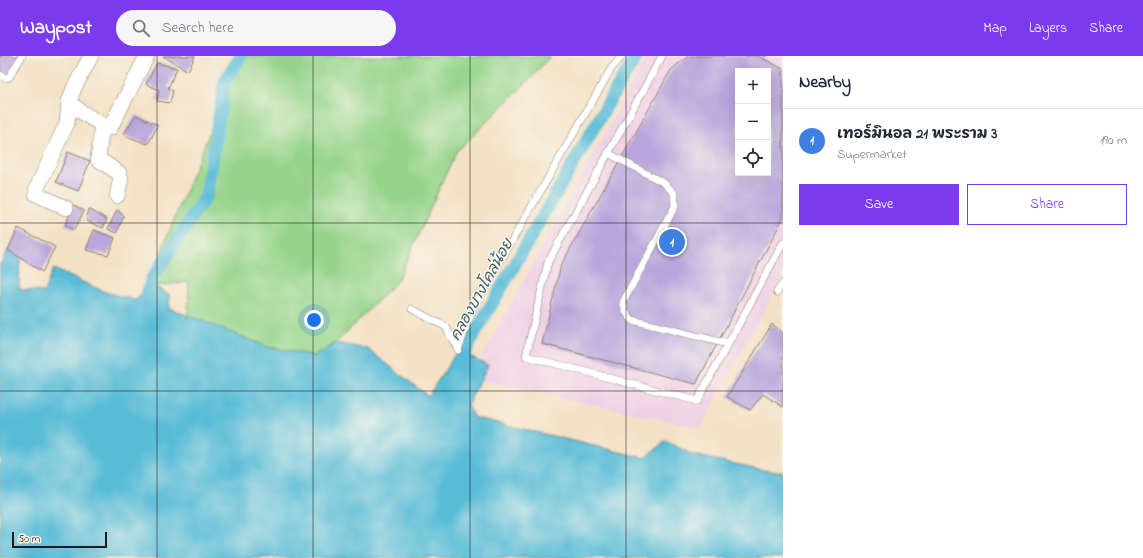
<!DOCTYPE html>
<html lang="en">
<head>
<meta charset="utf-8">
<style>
	:root { --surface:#fff; --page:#f6f6f7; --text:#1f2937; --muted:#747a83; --line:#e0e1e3; --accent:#7c3aed }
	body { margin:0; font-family:"Indie Flower","Playpen Sans Thai",sans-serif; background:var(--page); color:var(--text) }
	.controls { position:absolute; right:12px; top:12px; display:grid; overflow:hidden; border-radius:0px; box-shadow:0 4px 16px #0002 }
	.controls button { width:36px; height:36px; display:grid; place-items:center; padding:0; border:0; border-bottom:1px solid var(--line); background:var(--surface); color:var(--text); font:20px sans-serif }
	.scale { position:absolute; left:12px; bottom:10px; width:95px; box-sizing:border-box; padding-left:4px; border:2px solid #1c1c1c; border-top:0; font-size:11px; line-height:14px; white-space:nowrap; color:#1c1c1c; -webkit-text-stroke:3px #fbf7ec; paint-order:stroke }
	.you { position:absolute; left:314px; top:264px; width:14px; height:14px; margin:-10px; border:3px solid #fff; border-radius:50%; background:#1a73e8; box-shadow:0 0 0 6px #1a73e833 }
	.badge { display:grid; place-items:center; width:26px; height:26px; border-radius:50%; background:var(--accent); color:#fff; font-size:13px; font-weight:700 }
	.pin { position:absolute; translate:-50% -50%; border:2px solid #fff; box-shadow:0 1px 4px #0006 }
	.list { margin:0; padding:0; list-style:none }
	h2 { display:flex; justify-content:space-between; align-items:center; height:52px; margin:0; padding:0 16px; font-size:17px }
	h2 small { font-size:13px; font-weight:400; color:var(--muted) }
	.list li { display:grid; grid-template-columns:26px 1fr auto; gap:12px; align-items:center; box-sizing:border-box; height:64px; padding:0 16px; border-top:1px solid var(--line) }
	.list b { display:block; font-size:15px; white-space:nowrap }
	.list p { margin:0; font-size:13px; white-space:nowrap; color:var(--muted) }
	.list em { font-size:13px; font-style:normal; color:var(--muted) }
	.actions { display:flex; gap:8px; padding:12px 16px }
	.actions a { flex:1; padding:9px 0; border:1px solid var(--accent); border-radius:0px; text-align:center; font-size:14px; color:var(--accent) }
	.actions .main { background:var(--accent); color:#fff }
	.icon { flex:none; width:22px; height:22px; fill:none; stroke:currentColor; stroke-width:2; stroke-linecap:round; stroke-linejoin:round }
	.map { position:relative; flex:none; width:783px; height:502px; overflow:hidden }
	header { display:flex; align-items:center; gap:24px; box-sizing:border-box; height:56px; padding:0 20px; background:var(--accent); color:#fff }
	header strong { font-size:19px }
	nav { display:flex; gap:22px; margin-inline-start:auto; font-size:14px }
	.search { width:280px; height:36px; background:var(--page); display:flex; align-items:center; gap:10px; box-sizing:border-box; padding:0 14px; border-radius:22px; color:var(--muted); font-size:15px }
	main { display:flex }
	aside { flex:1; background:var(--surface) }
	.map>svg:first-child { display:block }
	.built { fill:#efd0e5; fill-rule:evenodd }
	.green { fill:#95d48a; stroke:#587853 }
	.water { fill:#59bcd7; stroke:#3a6c7a }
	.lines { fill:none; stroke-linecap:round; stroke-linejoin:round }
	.canal { stroke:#59bcd7; stroke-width:13 }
	.building { fill:#b8a5dc; fill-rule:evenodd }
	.service-casing { stroke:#887e70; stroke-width:8 }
	.minor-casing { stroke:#887e70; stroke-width:16 }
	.path { stroke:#887e70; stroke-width:2.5; stroke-dasharray:1 3; stroke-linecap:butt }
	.service { stroke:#fff; stroke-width:7 }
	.minor { stroke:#fff; stroke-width:15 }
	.grid { fill:none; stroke:#1c1c1c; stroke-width:1; stroke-opacity:0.55 }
	.labels { text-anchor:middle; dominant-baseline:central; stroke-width:3; stroke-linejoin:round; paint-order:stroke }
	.water-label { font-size:15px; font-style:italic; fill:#345c67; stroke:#fbf7ec }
</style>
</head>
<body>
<header>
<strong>Waypost</strong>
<div class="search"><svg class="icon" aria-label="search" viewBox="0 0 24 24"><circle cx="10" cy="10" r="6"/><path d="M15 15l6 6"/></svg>Search here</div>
<nav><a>Map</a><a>Layers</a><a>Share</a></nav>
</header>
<main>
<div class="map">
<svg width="783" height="502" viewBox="0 0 783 502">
	<rect width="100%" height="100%" fill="#fbf7ec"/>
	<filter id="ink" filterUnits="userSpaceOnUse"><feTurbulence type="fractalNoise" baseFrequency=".025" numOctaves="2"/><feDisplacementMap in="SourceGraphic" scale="8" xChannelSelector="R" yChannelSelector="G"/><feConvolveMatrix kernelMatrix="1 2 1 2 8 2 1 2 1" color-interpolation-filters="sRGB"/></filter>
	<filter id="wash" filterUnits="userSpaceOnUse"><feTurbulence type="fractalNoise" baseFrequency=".012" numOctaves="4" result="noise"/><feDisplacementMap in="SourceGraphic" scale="16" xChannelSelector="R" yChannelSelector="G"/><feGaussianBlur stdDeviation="0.9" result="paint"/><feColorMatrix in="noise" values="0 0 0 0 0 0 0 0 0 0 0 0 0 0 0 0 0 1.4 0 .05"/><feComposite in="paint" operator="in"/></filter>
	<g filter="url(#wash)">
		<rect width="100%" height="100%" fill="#f3e1c5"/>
		<!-- built -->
		<path class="built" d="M650 0H783V218L701 372 470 322 644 6ZM738 15H768V117H738Z"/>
		<!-- green -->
		<path class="green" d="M247 0H550L531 22 456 96 397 225 336 287 315 300 267 291 188 260 189 226 154 230 163 191 230 26Z"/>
		<!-- water -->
		<path class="water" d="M8 194 20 199 19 233 44 236 53 213 105 236 135 244 154 230 170 239 169 252 268 291 315 300 336 287 368 293 428 340 458 294 488 309 468 348 473 361 645 402 666 385 693 399 764 414 783 416V502H0V208Z"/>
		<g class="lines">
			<!-- canal -->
			<g class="canal">
				<path d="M144 251 151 224 206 140 225 25 241 0"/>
				<path d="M457 314 470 286 621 25 637 0"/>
			</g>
		</g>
		<g id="blocks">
			<!-- building -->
			<g class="building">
				<path d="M0 0H18L6 22 0 17Z"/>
				<path d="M163 0H195L188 15Z"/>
				<path d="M688 0H758L783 13V162L696 328 542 288 561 209 671 14ZM738 15H768V117H738Z"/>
				<path d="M157 7 177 12 168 32 173 35 170 47 157 45 159 34 146 28Z"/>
				<path d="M136 59 158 69 148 88 123 79Z"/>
				<path d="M68 96 90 105 78 135 56 126Z"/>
				<path d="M74 149 84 155 74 174 65 169Z"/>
				<path d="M88 153 107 163 103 172 87 165Z"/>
				<path d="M117 154 124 160 117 177 108 173Z"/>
				<path d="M18 172 55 191 42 216 8 194Z"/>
				<path d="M94 174 115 182 108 199 86 194Z"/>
				<path d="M772 268 783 277V351L763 338 750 354 727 341Z"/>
			</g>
		</g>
	</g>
	<g filter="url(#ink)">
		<use href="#blocks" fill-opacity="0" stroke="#887e70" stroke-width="1"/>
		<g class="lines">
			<!-- service casing -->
			<g class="service-casing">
				<g id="service">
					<path d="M662 0 548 206 526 300 697 345 783 187"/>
					<path d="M0 19 6 22 9 21 22 0"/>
					<path d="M608 97 664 127 674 137 675 150 623 246 626 256 632 264 728 288"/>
					<path d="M777 236 783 227"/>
					<path d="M412 253 446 271 458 294 472 254 611 13 622 0"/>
				</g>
			</g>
			<!-- minor casing -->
			<g class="minor-casing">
				<g id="minor">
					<path d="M69 46 80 55 107 72H110L147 0"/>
					<path d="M102 68 98 103 119 117 121 122 117 140"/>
					<path d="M66 152 36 138V134L67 67 69 46 74 32 91 0"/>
				</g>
			</g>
			<!-- path -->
			<path class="path" d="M765 0V4"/>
			<!-- service -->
			<use href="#service" class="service"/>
			<!-- minor -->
			<use href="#minor" class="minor"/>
		</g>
	</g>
	<!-- grid -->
	<path class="grid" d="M157 0V502M313 0V502M470 0V502M626 0V502M0 167H783M0 335H783"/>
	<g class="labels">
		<!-- water labels -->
		<g class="water-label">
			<text transform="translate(482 234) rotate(-61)">คลองบางโคล่น้อย</text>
		</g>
	</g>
</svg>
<div class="controls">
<button>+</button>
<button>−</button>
<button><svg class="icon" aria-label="locate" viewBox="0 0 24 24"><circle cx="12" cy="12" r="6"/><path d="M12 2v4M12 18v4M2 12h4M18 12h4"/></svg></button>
</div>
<div class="scale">50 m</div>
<div class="you"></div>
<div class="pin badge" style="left:672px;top:186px;background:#3f7fe0">1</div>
</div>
<aside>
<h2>Nearby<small></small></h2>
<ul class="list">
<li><span class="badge" style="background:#3f7fe0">1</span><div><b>เทอร์มินอล 21 พระราม 3</b><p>Supermarket</p></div><em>190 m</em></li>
</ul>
<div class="actions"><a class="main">Save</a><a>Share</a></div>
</aside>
</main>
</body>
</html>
